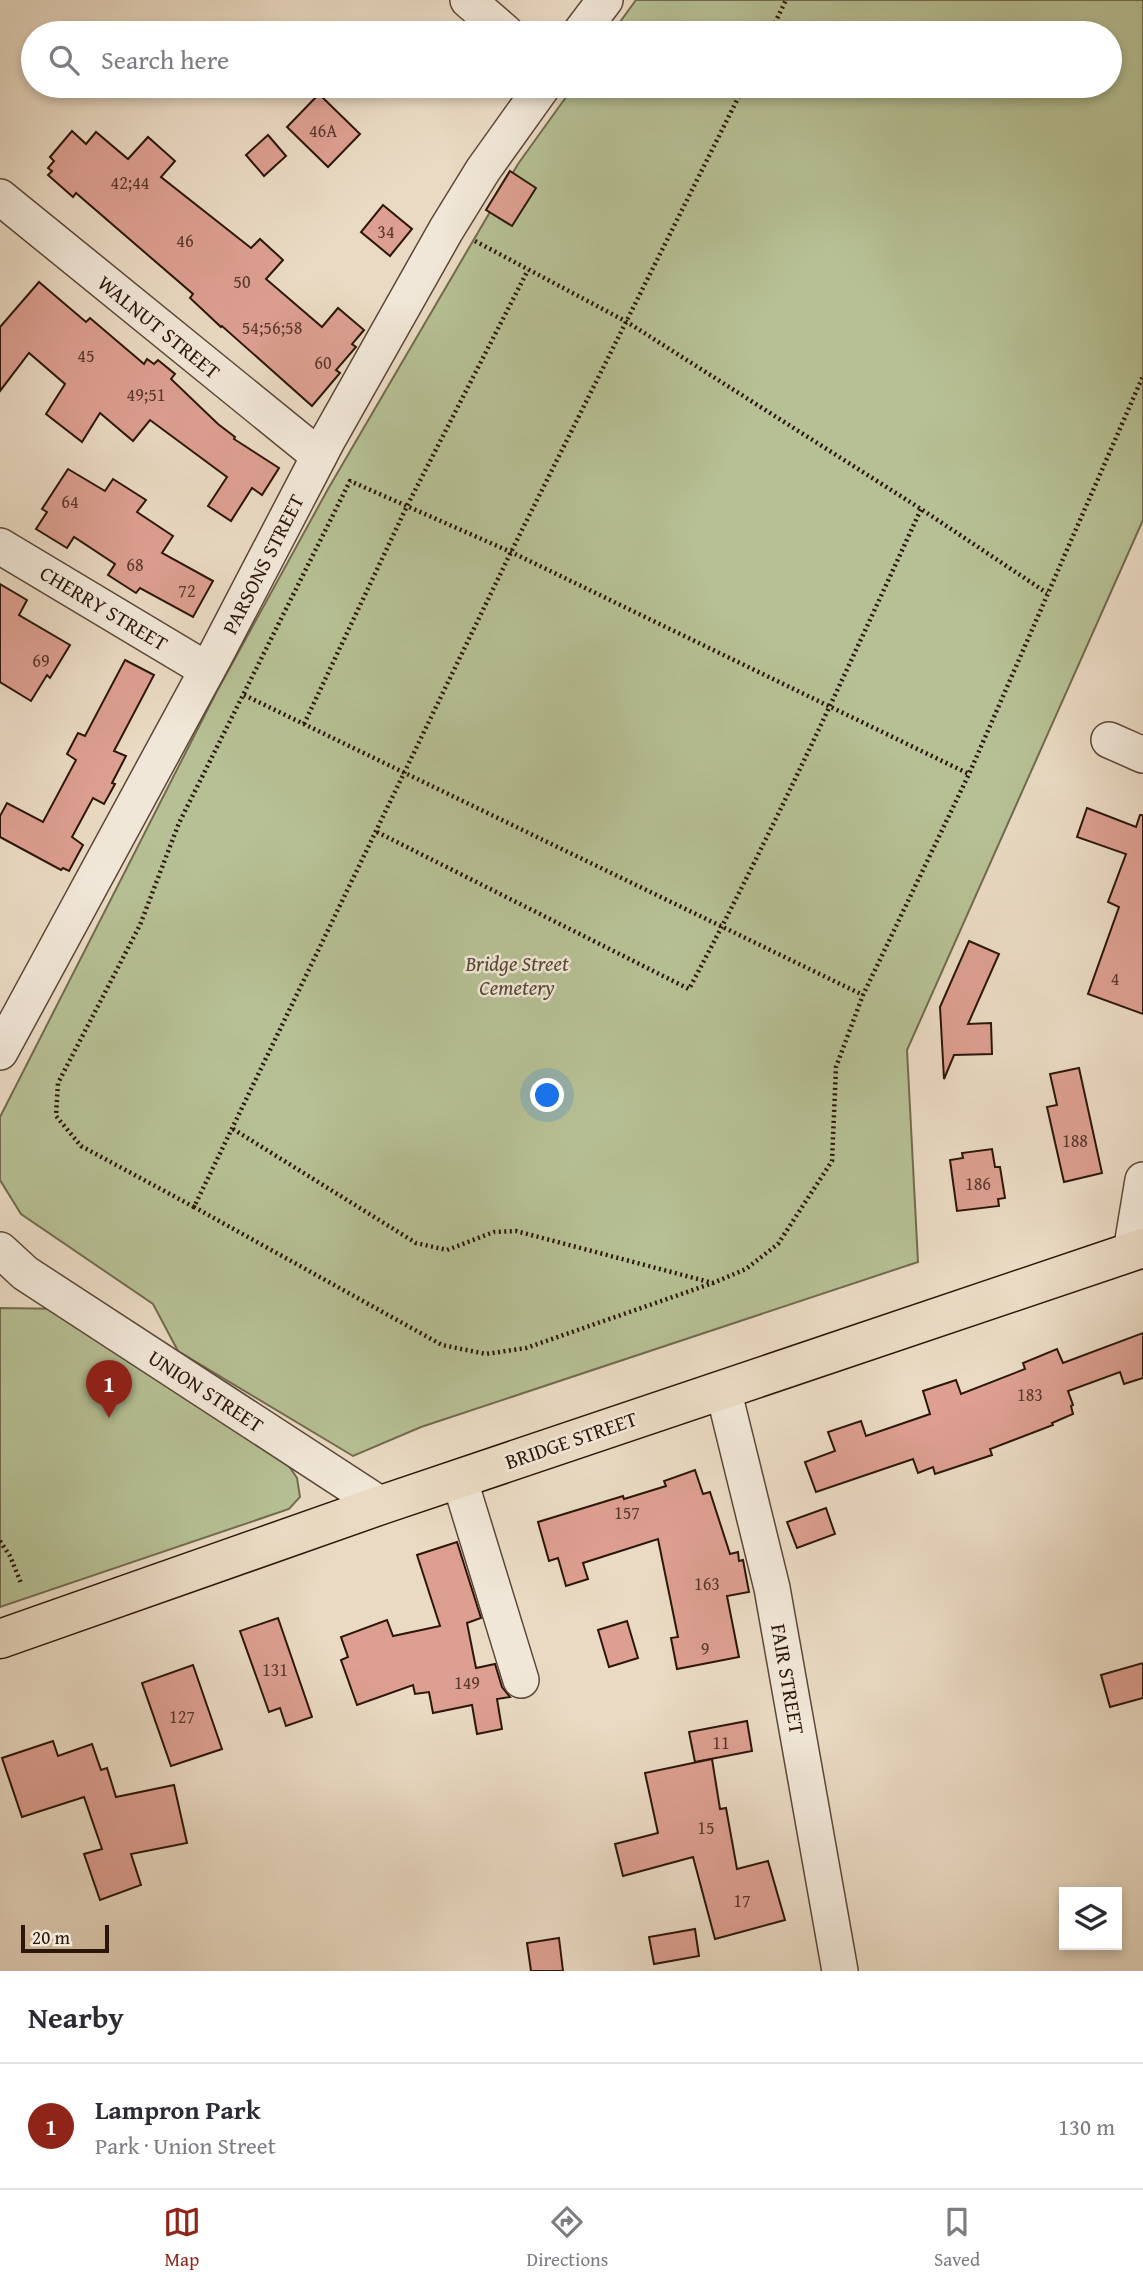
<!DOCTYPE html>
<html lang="en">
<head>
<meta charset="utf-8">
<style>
	:root { --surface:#fff; --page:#f7f7f7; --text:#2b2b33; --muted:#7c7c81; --line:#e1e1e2; --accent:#8f2418 }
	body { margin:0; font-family:"Gentium Book Plus",serif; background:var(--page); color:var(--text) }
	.controls { position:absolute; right:21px; bottom:21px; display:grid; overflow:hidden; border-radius:0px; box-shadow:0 4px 10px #0003 }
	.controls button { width:63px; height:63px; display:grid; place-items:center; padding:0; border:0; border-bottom:2px solid var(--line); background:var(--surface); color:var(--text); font:35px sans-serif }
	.scale { position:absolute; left:21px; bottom:18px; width:88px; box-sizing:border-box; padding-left:7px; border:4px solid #2c1609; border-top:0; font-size:19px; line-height:24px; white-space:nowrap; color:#2c1609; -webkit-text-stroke:5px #f1e7d8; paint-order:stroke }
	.you { position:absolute; left:548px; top:1096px; width:24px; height:24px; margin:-18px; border:5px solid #fff; border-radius:50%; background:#1a73e8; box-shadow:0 0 0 10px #1a73e833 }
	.badge { display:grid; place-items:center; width:46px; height:46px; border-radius:50%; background:var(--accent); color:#fff; font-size:23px; font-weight:700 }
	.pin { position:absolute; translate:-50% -58px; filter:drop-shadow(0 2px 4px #0008) }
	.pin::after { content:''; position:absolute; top:37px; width:24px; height:21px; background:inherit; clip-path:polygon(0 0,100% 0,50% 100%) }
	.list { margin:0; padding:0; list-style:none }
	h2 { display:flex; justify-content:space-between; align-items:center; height:91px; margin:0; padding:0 28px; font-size:30px }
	h2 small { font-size:23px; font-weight:400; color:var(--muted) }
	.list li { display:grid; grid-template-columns:46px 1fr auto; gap:21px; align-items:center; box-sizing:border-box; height:126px; padding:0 28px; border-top:2px solid var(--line) }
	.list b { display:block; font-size:26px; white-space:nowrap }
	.list p { margin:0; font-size:23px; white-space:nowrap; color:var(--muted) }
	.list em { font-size:23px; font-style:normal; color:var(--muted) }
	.icon { flex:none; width:38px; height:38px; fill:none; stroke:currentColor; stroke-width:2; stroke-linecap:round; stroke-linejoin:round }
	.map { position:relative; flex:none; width:1143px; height:1971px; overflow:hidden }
	.search { position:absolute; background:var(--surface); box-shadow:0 4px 10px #0003; left:21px; right:21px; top:21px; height:77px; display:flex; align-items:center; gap:18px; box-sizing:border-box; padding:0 24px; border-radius:38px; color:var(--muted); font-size:26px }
	.sheet { height:217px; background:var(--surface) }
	nav { display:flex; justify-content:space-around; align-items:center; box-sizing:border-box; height:98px; border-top:2px solid var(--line); background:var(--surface); font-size:19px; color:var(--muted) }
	nav a { display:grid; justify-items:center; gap:4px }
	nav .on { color:var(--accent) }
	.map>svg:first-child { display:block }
	.green { fill:#b6c094; stroke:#716b4e; stroke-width:2 }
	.building { fill:#dd9f91; stroke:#2c1609; stroke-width:2 }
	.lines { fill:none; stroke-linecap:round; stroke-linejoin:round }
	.minor-casing { stroke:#5c4738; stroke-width:38 }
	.highway-casing { stroke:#2c1609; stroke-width:41 }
	.path { stroke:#2c1609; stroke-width:4.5; stroke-dasharray:2 3.5; stroke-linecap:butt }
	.minor { stroke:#f1e7d8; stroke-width:35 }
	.highway { stroke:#eadac3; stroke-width:38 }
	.labels { text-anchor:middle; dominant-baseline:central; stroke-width:5; stroke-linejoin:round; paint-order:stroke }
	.number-label { font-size:18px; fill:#58382b }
	.street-label { font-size:21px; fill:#2c1609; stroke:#f1e7d8 }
	.park-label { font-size:21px; font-style:italic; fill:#554933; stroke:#f1e7d8 }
</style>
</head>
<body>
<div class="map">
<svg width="1143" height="1971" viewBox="0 0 1143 1971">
	<rect width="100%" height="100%" fill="#eadac3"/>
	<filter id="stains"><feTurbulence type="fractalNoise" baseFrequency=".00286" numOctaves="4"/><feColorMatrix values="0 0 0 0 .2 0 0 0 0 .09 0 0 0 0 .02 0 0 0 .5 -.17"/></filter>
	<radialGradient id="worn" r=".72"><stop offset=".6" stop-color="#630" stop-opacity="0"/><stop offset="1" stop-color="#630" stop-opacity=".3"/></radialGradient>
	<!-- green -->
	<g class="green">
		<path d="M636 0H1143V520L907 1050 918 1262 421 1427 353 1456 178 1351 153 1304 21 1214 0 1180V1117L216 693 328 489 518 164 574 86H1110V33H612Z"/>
		<path d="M0 1308 68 1309 284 1459 297 1478 300 1497 289 1509 0 1607Z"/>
	</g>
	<!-- building -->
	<g class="building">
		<path d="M319 94 360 134 328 167 287 127Z"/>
		<path d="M72 131 86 144 96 132 128 159 148 137 175 161 161 177 251 248 260 239 283 260 266 279 322 327 338 308 364 330 352 344 356 347 336 370 340 373 312 406 222 326 221 327 190 298 193 294 76 193 73 197 48 175 52 171 48 168 54 161 50 157Z"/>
		<path d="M268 135 286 156 264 176 246 155Z"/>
		<path d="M510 171 536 188 512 226 486 210Z"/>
		<path d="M383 205 412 229 390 256 361 232Z"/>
		<path d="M39 282 86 322 90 318 144 364 147 359 154 364 158 360 175 374 171 379 218 424 235 437 234 439 279 468 262 495 252 488 231 521 208 506 227 477 150 420 133 441 100 413 82 442 46 414 65 384 29 353 0 391V327Z"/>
		<path d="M68 469 105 491 113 479 146 500 137 512 173 536 162 553 213 581 193 617 140 588 136 593 108 575 115 564 74 537 67 548 36 529 47 512 42 509Z"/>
		<path d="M0 584 27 600 19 615 70 645 50 678 47 675 31 701 0 682Z"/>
		<path d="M125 660 154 675 114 751 126 756 112 783 115 784 104 804 93 798 72 837 83 845 69 871 63 868 61 870 0 837V816L7 803 43 822 76 760 67 754 78 733 85 736Z"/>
		<path d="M1087 808 1136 827 1140 815H1143V1014L1088 994 1119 907 1108 902 1126 854 1077 837Z"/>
		<path d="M969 941 999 954 968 1024 991 1023 992 1054 954 1055 944 1079 940 1007Z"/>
		<path d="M1079 1068 1102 1173 1064 1182 1047 1107 1057 1105 1050 1074Z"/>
		<path d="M992 1149 995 1167H1000L1005 1198 998 1199 999 1206 957 1211 950 1160 963 1158 962 1153Z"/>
		<path d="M1143 1333V1378L1124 1384 1120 1372 1068 1391 1073 1405 1071 1406 1073 1414 1052 1423 1053 1425 990 1449 992 1455 935 1474 933 1467 918 1473 913 1459 816 1492 805 1462 835 1451 828 1432 861 1421 866 1436 930 1414 923 1391 956 1380 961 1394 1025 1369 1023 1363 1057 1349 1063 1363Z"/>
		<path d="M695 1470 703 1494 710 1492 730 1554 738 1552 739 1561 743 1560 749 1592 727 1596 739 1657 677 1669 671 1638 678 1637 658 1539 583 1563 588 1579 566 1586 558 1558 549 1561 538 1522 623 1496 624 1499 666 1486 664 1481Z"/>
		<path d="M826 1508 835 1534 797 1548 787 1522Z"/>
		<path d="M457 1542 481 1618 467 1623 476 1668 495 1664 502 1687 510 1697 497 1699 502 1729 477 1734 472 1705 433 1713 429 1692 415 1694 413 1685 357 1705 341 1660 348 1657 341 1637 387 1620 393 1636 440 1626 417 1555Z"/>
		<path d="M278 1618 312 1717 286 1726 280 1708 269 1712 240 1631Z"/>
		<path d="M627 1621 638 1658 609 1667 598 1630Z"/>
		<path d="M1143 1663V1698L1110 1707 1101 1675Z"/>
		<path d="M193 1665 222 1749 171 1766 142 1683Z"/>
		<path d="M747 1721 752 1751 695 1762 689 1732Z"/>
		<path d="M53 1741 58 1756 92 1744 101 1770 107 1768 116 1797 174 1785 187 1843 131 1854 141 1885 100 1900 84 1854 102 1849 84 1797 22 1817 2 1758Z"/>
		<path d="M712 1759 720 1809 726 1808 737 1869 768 1861 785 1920 715 1939 693 1857 623 1876 615 1844 658 1833 645 1773Z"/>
		<path d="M695 1929 699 1956 654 1964 649 1937Z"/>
		<path d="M559 1938 563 1971H531L527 1943Z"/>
	</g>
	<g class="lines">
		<!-- minor casing -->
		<g class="minor-casing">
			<g id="minor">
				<path d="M468 0 506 33"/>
				<path d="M580 33 605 0"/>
				<path d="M0 197 319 456"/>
				<path d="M0 546 207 670"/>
				<path d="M1109 740 1143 755"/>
				<path d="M0 1052 217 652 327 441 446 230 483 170 543 86"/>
				<path d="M0 1250 25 1273 381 1505"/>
				<path d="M1131 1252 1143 1180"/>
				<path d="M723 1389 772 1588 840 1971"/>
				<path d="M459 1478 521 1680"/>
			</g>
		</g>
		<!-- highway casing -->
		<g class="highway-casing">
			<path id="highway" d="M0 1639 381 1505 1143 1248"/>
		</g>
		<!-- path -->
		<g class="path">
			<path d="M770 33 786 0"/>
			<path d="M744 86 511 552 194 1207 442 1345 486 1354 526 1348 713 1283 746 1269 778 1244 832 1161 836 1067 863 995 969 774 1143 376"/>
			<path d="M475 241 627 322 921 509 1047 593"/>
			<path d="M244 695 863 995"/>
			<path d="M304 724 407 506 528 270"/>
			<path d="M377 832 689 989C773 832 847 670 921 509"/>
			<path d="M233 1129 416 1243 447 1250 494 1232 516 1231 713 1283"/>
			<path d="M194 1207 81 1146 56 1116 58 1083 140 925 179 823 350 481 511 552 969 774"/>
			<path d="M0 1541 10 1556 21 1583"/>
		</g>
		<!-- minor -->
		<use href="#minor" class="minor"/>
		<!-- highway -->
		<use href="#highway" class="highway"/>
	</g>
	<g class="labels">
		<!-- number labels -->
		<g class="number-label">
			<text x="323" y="130">46A</text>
			<text x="130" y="182">42;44</text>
			<text x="386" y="231">34</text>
			<text x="185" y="240">46</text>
			<text x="242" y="281">50</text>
			<text x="272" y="327">54;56;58</text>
			<text x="86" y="355">45</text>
			<text x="323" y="362">60</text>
			<text x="146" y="394">49;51</text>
			<text x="70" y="501">64</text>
			<text x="135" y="564">68</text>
			<text x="187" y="590">72</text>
			<text x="41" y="660">69</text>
			<text x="1115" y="978">4</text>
			<text x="1075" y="1140">188</text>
			<text x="978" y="1183">186</text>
			<text x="1030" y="1394">183</text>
			<text x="627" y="1512">157</text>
			<text x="707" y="1583">163</text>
			<text x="705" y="1648">9</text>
			<text x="275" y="1669">131</text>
			<text x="467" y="1682">149</text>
			<text x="182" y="1716">127</text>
			<text x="721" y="1742">11</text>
			<text x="706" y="1827">15</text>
			<text x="742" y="1900">17</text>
		</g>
		<!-- street labels -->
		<g class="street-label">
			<text transform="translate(159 327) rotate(39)">WALNUT STREET</text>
			<text transform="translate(263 564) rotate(-63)">PARSONS STREET</text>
			<text transform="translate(104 608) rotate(31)">CHERRY STREET</text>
			<text transform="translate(206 1391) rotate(33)">UNION STREET</text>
			<text transform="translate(571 1440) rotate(-19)">BRIDGE STREET</text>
			<text transform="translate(788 1679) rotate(80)">FAIR STREET</text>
		</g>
		<!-- park labels -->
		<g class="park-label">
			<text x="517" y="963">Bridge Street<tspan x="517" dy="24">Cemetery</tspan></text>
		</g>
	</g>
	<rect width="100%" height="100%" filter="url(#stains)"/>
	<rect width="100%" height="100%" fill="url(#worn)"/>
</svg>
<div class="controls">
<button><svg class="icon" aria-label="layers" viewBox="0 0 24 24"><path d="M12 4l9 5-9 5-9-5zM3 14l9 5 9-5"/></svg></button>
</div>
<div class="scale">20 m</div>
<div class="you"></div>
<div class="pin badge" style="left:109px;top:1418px">1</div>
<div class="search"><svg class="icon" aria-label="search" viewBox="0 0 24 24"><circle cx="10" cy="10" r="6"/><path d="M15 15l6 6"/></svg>Search here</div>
</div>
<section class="sheet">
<h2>Nearby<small></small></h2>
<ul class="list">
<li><span class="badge">1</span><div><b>Lampron Park</b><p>Park · Union Street</p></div><em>130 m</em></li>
</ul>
</section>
<nav>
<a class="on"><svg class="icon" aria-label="map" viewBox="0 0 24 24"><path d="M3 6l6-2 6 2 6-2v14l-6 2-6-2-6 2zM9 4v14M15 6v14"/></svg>Map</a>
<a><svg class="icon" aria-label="directions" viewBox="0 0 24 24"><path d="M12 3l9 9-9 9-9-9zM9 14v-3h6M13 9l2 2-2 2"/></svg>Directions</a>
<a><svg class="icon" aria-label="saved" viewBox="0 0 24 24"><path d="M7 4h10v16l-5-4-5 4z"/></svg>Saved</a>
</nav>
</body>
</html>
